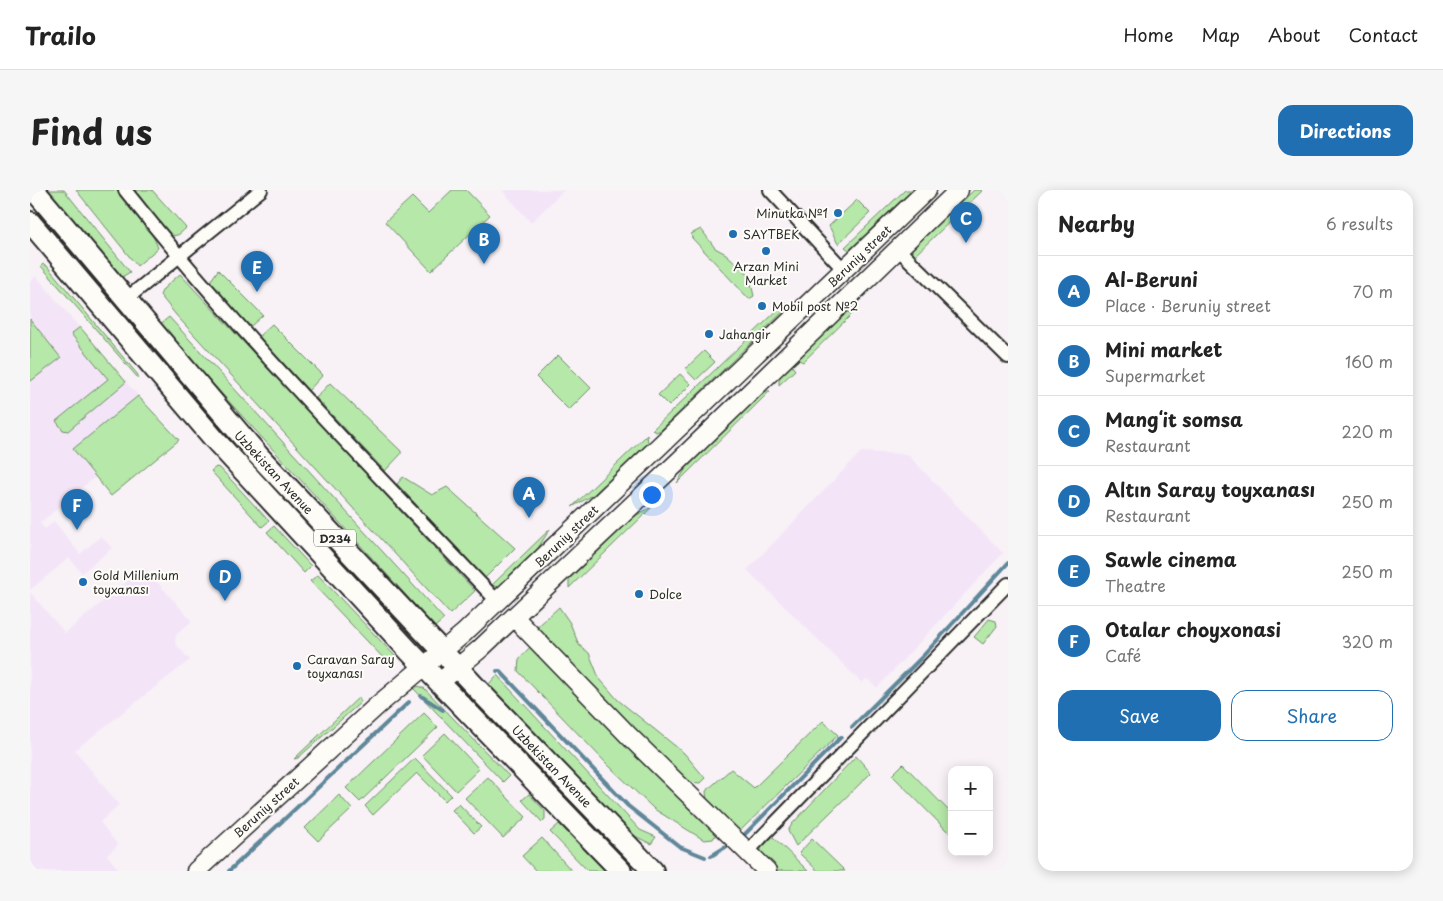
<!DOCTYPE html>
<html lang="en">
<head>
<meta charset="utf-8">
<style>
	:root { --surface:#fff; --page:#f6f6f6; --text:#222; --muted:#767676; --line:#e0e0e0; --accent:#1f6fb2 }
	body { margin:0; font-family:"Playpen Sans",sans-serif; background:var(--page); color:var(--text) }
	.controls { position:absolute; right:15px; bottom:15px; display:grid; overflow:hidden; border-radius:10px; box-shadow:0 2px 12px #0003 }
	.controls button { width:45px; height:45px; display:grid; place-items:center; padding:0; border:0; border-bottom:1px solid var(--line); background:var(--surface); color:var(--text); font:25px sans-serif }
	.you { position:absolute; left:621px; top:304px; width:18px; height:18px; margin:-12px; border:4px solid #fff; border-radius:50%; background:#1a73e8; box-shadow:0 0 0 8px #1a73e833 }
	.badge { display:grid; place-items:center; width:32px; height:32px; border-radius:50%; background:var(--accent); color:#fff; font-size:16px; font-weight:700 }
	.pin { position:absolute; translate:-50% -41px; filter:drop-shadow(0 1px 2px #0008) }
	.pin::after { content:''; position:absolute; top:26px; width:18px; height:15px; background:inherit; clip-path:polygon(0 0,100% 0,50% 100%) }
	.list { margin:0; padding:0; list-style:none }
	h2 { display:flex; justify-content:space-between; align-items:center; height:65px; margin:0; padding:0 20px; font-size:21px }
	h2 small { font-size:16px; font-weight:400; color:var(--muted) }
	.list li { display:grid; grid-template-columns:32px 1fr auto; gap:15px; align-items:center; box-sizing:border-box; height:70px; padding:0 20px; border-top:1px solid var(--line) }
	.list b { display:block; font-size:19px; white-space:nowrap }
	.list p { margin:0; font-size:16px; white-space:nowrap; color:var(--muted) }
	.list em { font-size:16px; font-style:normal; color:var(--muted) }
	.actions { display:flex; gap:10px; padding:15px 20px }
	.actions a { flex:1; padding:11px 0; border:1px solid var(--accent); border-radius:15px; text-align:center; font-size:18px; color:var(--accent) }
	.actions .main { background:var(--accent); color:#fff }
	.map { position:relative; flex:none; width:978px; height:681px; overflow:hidden; border-radius:15px }
	header { display:flex; align-items:center; gap:30px; box-sizing:border-box; height:70px; padding:0 25px; background:var(--surface); border-bottom:1px solid var(--line) }
	header strong { font-size:24px }
	nav { display:flex; gap:28px; margin-inline-start:auto; font-size:18px }
	.intro { display:flex; align-items:center; justify-content:space-between; box-sizing:border-box; height:120px; padding:0 30px }
	h1 { margin:0; font-size:35px }
	.button { padding:12px 22px; border-radius:15px; background:var(--accent); color:#fff; font-size:18px; font-weight:700 }
	main { display:flex; gap:30px; padding:0 30px }
	aside { flex:1; background:var(--surface); border-radius:15px; box-shadow:0 2px 12px #0003 }
	.map>svg:first-child { display:block }
	.built { fill:#f3e5f7 }
	.green { fill:#b6e8a9; stroke:#708a6a }
	.lines { fill:none; stroke-linecap:round; stroke-linejoin:round }
	.stream { stroke:#5f8799; stroke-width:4 }
	.street-casing { stroke:#2b2b2b; stroke-width:16 }
	.secondary-casing { stroke:#2b2b2b; stroke-width:21 }
	.primary-casing { stroke:#2b2b2b; stroke-width:24 }
	.street { stroke:#fdfcf7; stroke-width:12 }
	.secondary { stroke:#fdfcf7; stroke-width:18 }
	.primary { stroke:#fdfcf7; stroke-width:20 }
	.poi-dot { fill:#1f6fb2; stroke:#fdfcf7; stroke-width:2 }
	.labels { text-anchor:middle; dominant-baseline:central; stroke-width:4; stroke-linejoin:round; paint-order:stroke }
	.shield { fill:#fdfcf7; stroke:#6a6a68; stroke-width:1 }
	.shield-label { font-size:11px; font-weight:bold; fill:#2b2b2b }
	.poi-label { font-size:12px; fill:#2b2b2b; stroke:#fdfcf7; text-anchor:start }
	.street-label { font-size:12px; fill:#2b2b2b; stroke:#fdfcf7 }
</style>
</head>
<body>
<header>
<strong>Trailo</strong>
<nav><a>Home</a><a>Map</a><a>About</a><a>Contact</a></nav>
</header>
<div class="intro"><h1>Find us</h1><a class="button">Directions</a></div>
<main>
<div class="map">
<svg width="978" height="681" viewBox="0 0 978 681">
	<rect width="100%" height="100%" fill="#f8f2f7"/>
	<filter id="ink" filterUnits="userSpaceOnUse"><feTurbulence type="fractalNoise" baseFrequency=".02" numOctaves="2"/><feDisplacementMap in="SourceGraphic" scale="10" xChannelSelector="R" yChannelSelector="G"/><feConvolveMatrix kernelMatrix="1 2 1 2 8 2 1 2 1" color-interpolation-filters="sRGB"/></filter>
	<g filter="url(#ink)">
		<!-- built -->
		<g class="built">
			<path d="M472 0H534L501 33Z"/>
			<path d="M6 86 96 192 149 250 81 306 65 287 10 333 15 339 24 331 50 364 71 346 82 358 52 383 39 368 0 400V92Z"/>
			<path d="M831 262 877 264 973 363 847 498 837 489 832 493 717 380Z"/>
			<path d="M114 377 162 431 146 445 145 453 160 470 45 560 89 615 70 632 88 655 77 665 90 681H0V402L35 443Z"/>
		</g>
		<!-- green -->
		<g class="green">
			<path d="M17 0H34L100 82 92 87 85 85Z"/>
			<path d="M46 0H87L122 43 128 58 107 76Z"/>
			<path d="M102 0H122L156 38C149 45 146 48 137 43Z"/>
			<path d="M422 0H436L460 25 401 81 355 32 382 7 398 23Z"/>
			<path d="M875 0H882L819 60 815 57Z"/>
			<path d="M944 0H953L883 67 882 59Z"/>
			<path d="M827 10 840 23 808 54 799 36Z"/>
			<path d="M671 39 685 58 696 64 719 85 724 106 719 109 662 48 661 44Z"/>
			<path d="M13 74 17 76 108 185V188L11 76Z"/>
			<path d="M188 80 233 125 221 136 214 135 179 93Z"/>
			<path d="M150 84 445 401 420 424 146 125 130 105 133 99Z"/>
			<path d="M755 113 759 116 631 240 626 242 622 240Z"/>
			<path d="M817 122 823 123 773 172 769 170 762 176 765 180 749 195V188Z"/>
			<path d="M139 127 414 429 405 437 129 135Z"/>
			<path d="M0 129 31 168 1 191 0 190Z"/>
			<path d="M242 134 293 185 278 201 230 151V145Z"/>
			<path d="M50 137 96 192 38 241 33 240 26 231 78 189 41 144Z"/>
			<path d="M674 161 685 172 666 190 655 179Z"/>
			<path d="M528 165 561 198 539 220 506 187Z"/>
			<path d="M650 184 661 194 639 216 628 205Z"/>
			<path d="M300 193 371 261V264L355 281 286 208Z"/>
			<path d="M734 201H740L647 293 658 275Z"/>
			<path d="M108 206 149 250 81 306 43 259Z"/>
			<path d="M617 245 618 253 563 305 542 317Z"/>
			<path d="M186 277 190 278 239 331 232 337 181 281Z"/>
			<path d="M373 287 402 305 417 297 485 358 455 388 367 294Z"/>
			<path d="M623 316 539 398V389L605 326Z"/>
			<path d="M244 336 281 376 274 383 237 342Z"/>
			<path d="M520 339 508 358 472 395 466 397 462 395Z"/>
			<path d="M288 385 365 466 358 473 280 391Z"/>
			<path d="M529 417 540 433 549 455 559 463 569 488 588 510 654 563 675 588 670 593 657 592 504 440Z"/>
			<path d="M959 429 966 431 967 436 953 454 944 447Z"/>
			<path d="M500 457 688 640 683 649 674 650 624 619 577 574 488 481 489 469Z"/>
			<path d="M467 485 610 640 626 647 621 654 601 644 458 495Z"/>
			<path d="M387 496 394 498 479 586 473 592 383 498Z"/>
			<path d="M329 507 331 512 268 568 264 569Z"/>
			<path d="M394 523 408 537 330 612 316 598Z"/>
			<path d="M793 531 808 545 709 642 677 612 676 601 701 579 724 598Z"/>
			<path d="M415 543 449 579 426 601 392 565Z"/>
			<path d="M826 566 841 583 766 656 758 641 762 634Z"/>
			<path d="M385 568 421 605 415 611 387 583 343 625 335 616Z"/>
			<path d="M873 574 922 624V646L862 585Z"/>
			<path d="M458 587 496 627 473 648 435 608Z"/>
			<path d="M499 604 515 621V629L512 632 492 610Z"/>
			<path d="M309 605 322 619 288 651 275 638Z"/>
			<path d="M429 614 451 637 444 643 422 620Z"/>
			<path d="M529 634 575 681H558L520 642Z"/>
			<path d="M741 645 778 681H746L731 667V657Z"/>
			<path d="M512 648 542 681H506L492 666Z"/>
			<path d="M782 649 815 681H788L769 663Z"/>
		</g>
		<g class="lines">
			<!-- stream -->
			<g class="stream">
				<path d="M467 481H470L598 616 650 657 675 667"/>
				<path d="M391 506 413 520"/>
				<path d="M822 537 892 467 978 373"/>
				<path d="M715 644 811 547"/>
				<path d="M681 666 702 653"/>
				<path d="M199 681 379 512"/>
			</g>
			<!-- street casing -->
			<g class="street-casing">
				<g id="street">
					<path d="M95 0C210 145 340 277 468 412"/>
					<path d="M740 0 814 80"/>
					<path d="M868 59 978 167"/>
					<path d="M95 110 231 0"/>
					<path d="M717 662 978 394"/>
				</g>
			</g>
			<!-- secondary casing -->
			<g class="secondary-casing">
				<g id="secondary">
					<path d="M484 427 600 547 737 681"/>
					<path d="M410 492 450 459 650 270 929 0"/>
					<path d="M166 681 348 515 434 443 897 0"/>
				</g>
			</g>
			<!-- primary casing -->
			<g class="primary-casing">
				<g id="primary">
					<path d="M4 0 228 265 456 508 623 681"/>
					<path d="M0 32 185 250 379 461 591 681"/>
				</g>
			</g>
			<!-- street -->
			<use href="#street" class="street"/>
			<!-- secondary -->
			<use href="#secondary" class="secondary"/>
			<!-- primary -->
			<use href="#primary" class="primary"/>
		</g>
	</g>
	<!-- markers -->
	<g class="poi-dot">
		<circle cx="808" cy="23" r="5"/>
		<circle cx="703" cy="44" r="5"/>
		<circle cx="736" cy="61" r="5"/>
		<circle cx="732" cy="116" r="5"/>
		<circle cx="679" cy="144" r="5"/>
		<circle cx="53" cy="392" r="5"/>
		<circle cx="609" cy="404" r="5"/>
		<circle cx="267" cy="476" r="5"/>
	</g>
	<g class="labels">
		<!-- shield labels -->
		<rect class="shield" x="284" y="339.5" width="42" height="17" rx="4"/>
		<g class="shield-label">
			<text x="305" y="348">D234</text>
		</g>
		<!-- poi labels -->
		<g class="poi-label">
			<text x="798" y="23" text-anchor="end">Minutka №1</text>
			<text x="713" y="44">SAYTBEK</text>
			<text x="736" y="76" text-anchor="middle">Arzan Mini<tspan x="736" dy="14">Market</tspan></text>
			<text x="742" y="116">Mobil post №2</text>
			<text x="689" y="144">Jahangir</text>
			<text x="63" y="385">Gold Millenium<tspan x="63" dy="14">toyxanası</tspan></text>
			<text x="619" y="404">Dolce</text>
			<text x="277" y="469">Caravan Saray<tspan x="277" dy="14">toyxanası</tspan></text>
		</g>
		<!-- street labels -->
		<g class="street-label">
			<text transform="translate(829 66) rotate(-44)">Beruniy street</text>
			<text transform="translate(244 282) rotate(47)">Uzbekistan Avenue</text>
			<text transform="translate(536 346) rotate(-44)">Beruniy street</text>
			<text transform="translate(522 576) rotate(46)">Uzbekistan Avenue</text>
			<text transform="translate(236 617) rotate(-42)">Beruniy street</text>
		</g>
	</g>
</svg>
<div class="controls">
<button>+</button>
<button>−</button>
</div>
<div class="you"></div>
<div class="pin badge" style="left:499px;top:328px">A</div>
<div class="pin badge" style="left:454px;top:74px">B</div>
<div class="pin badge" style="left:936px;top:53px">C</div>
<div class="pin badge" style="left:195px;top:411px">D</div>
<div class="pin badge" style="left:227px;top:102px">E</div>
<div class="pin badge" style="left:47px;top:340px">F</div>
</div>
<aside>
<h2>Nearby<small>6 results</small></h2>
<ul class="list">
<li><span class="badge">A</span><div><b>Al-Beruni</b><p>Place · Beruniy street</p></div><em>70 m</em></li>
<li><span class="badge">B</span><div><b>Mini market</b><p>Supermarket</p></div><em>160 m</em></li>
<li><span class="badge">C</span><div><b>Mangʻit somsa</b><p>Restaurant</p></div><em>220 m</em></li>
<li><span class="badge">D</span><div><b>Altın Saray toyxanası</b><p>Restaurant</p></div><em>250 m</em></li>
<li><span class="badge">E</span><div><b>Sawle cinema</b><p>Theatre</p></div><em>250 m</em></li>
<li><span class="badge">F</span><div><b>Otalar choyxonasi</b><p>Café</p></div><em>320 m</em></li>
</ul>
<div class="actions"><a class="main">Save</a><a>Share</a></div>
</aside>
</main>
</body>
</html>
